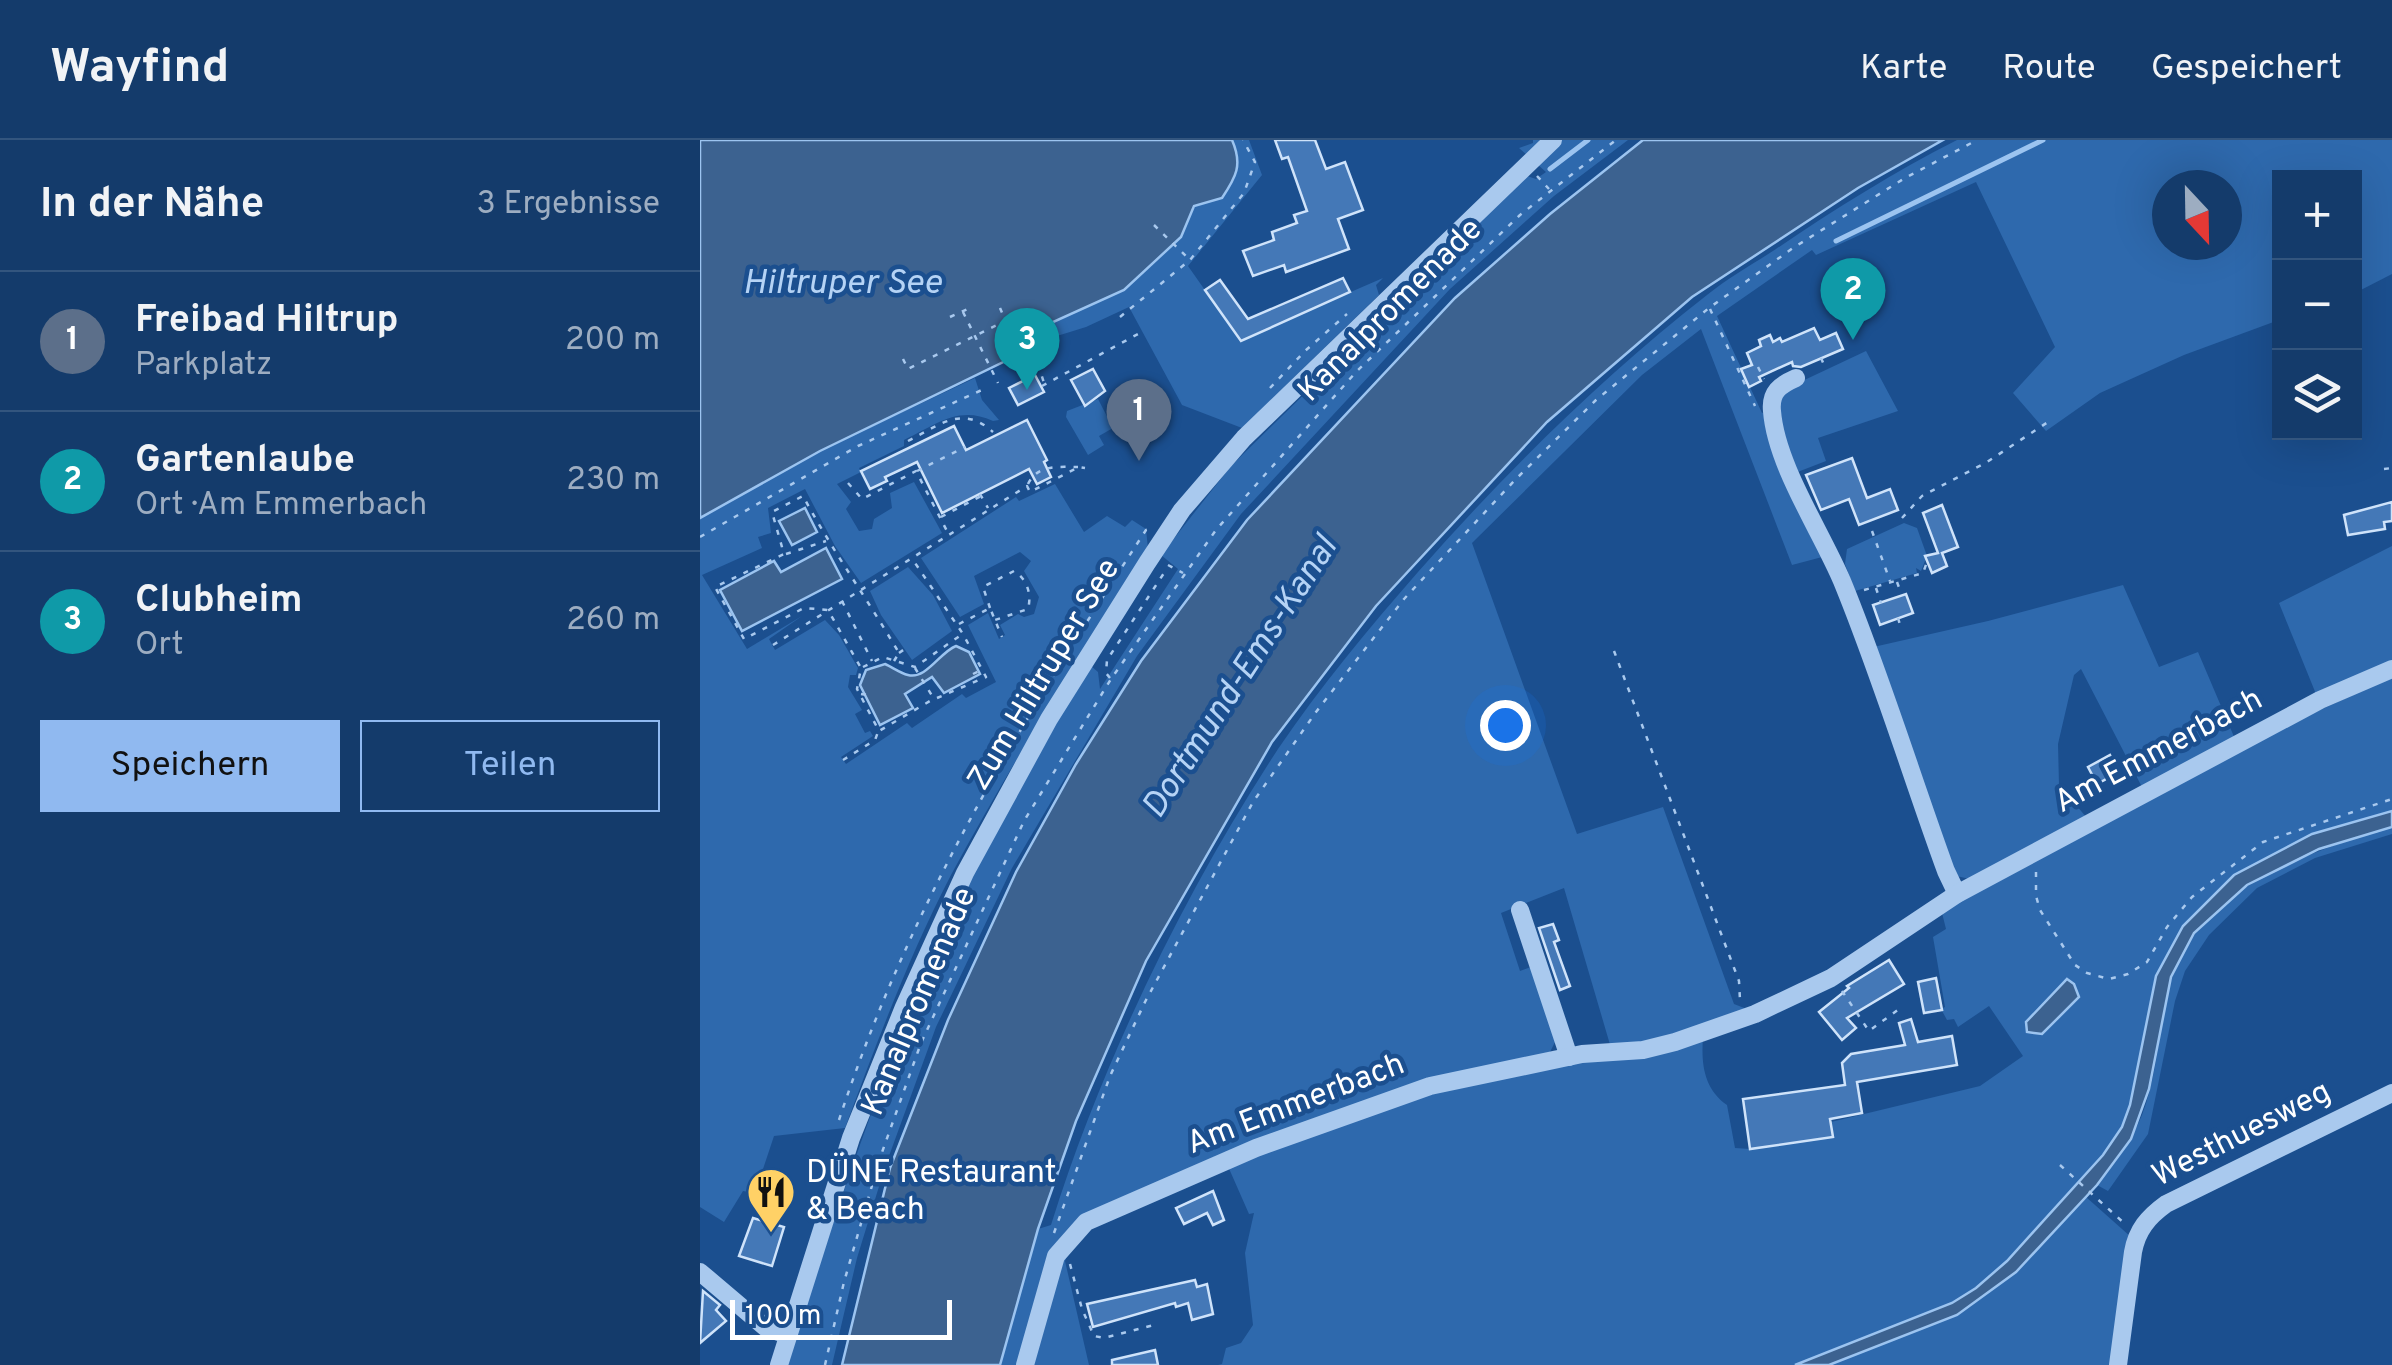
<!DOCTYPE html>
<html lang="de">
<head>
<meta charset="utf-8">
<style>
	:root { --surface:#143b6b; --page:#1d4271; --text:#f1f3f6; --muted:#9dadc1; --line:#33557e; --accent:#90b9f0 }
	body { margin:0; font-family:Overpass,sans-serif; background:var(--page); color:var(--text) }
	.controls { position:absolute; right:30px; top:30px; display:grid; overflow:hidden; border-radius:0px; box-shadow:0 10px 40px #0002 }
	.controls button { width:90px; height:90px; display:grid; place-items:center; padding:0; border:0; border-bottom:2px solid var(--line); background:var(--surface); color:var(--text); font:50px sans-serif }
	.compass { position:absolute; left:1452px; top:30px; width:90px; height:90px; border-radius:50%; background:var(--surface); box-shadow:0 10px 40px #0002; rotate:158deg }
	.scale { position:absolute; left:30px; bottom:25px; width:222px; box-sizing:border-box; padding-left:10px; border:5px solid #fff; border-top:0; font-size:28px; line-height:35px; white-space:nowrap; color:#fff; -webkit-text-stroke:8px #1b4f8f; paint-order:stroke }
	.you { position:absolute; left:805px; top:585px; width:35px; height:35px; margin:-25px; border:8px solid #fff; border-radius:50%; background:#1a73e8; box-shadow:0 0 0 15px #1a73e833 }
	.badge { display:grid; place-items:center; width:65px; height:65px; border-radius:50%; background:var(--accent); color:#fff; font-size:32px; font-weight:700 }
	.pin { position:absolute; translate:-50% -82px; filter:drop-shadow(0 2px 5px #0008) }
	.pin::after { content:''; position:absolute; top:52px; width:35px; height:30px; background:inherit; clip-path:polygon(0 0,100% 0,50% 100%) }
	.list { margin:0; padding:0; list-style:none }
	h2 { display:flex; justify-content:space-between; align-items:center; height:130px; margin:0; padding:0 40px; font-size:42px }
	h2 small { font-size:32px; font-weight:400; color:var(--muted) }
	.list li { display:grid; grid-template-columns:65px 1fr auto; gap:30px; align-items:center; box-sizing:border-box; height:140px; padding:0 40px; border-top:2px solid var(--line) }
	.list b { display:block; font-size:38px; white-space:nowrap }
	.list p { margin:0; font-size:32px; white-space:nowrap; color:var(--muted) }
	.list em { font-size:32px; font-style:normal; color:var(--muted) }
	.actions { display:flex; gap:20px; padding:30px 40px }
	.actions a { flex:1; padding:22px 0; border:2px solid var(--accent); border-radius:0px; text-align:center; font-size:35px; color:var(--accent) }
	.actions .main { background:var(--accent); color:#111 }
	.icon { flex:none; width:55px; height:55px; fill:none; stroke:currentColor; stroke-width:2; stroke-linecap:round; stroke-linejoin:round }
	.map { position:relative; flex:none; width:1692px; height:1225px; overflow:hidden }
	header { display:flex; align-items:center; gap:60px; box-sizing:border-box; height:140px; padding:0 50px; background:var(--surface); border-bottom:2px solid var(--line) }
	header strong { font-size:48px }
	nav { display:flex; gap:55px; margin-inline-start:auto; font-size:35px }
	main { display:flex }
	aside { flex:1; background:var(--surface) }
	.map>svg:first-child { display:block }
	.green { fill:#2e69ad; fill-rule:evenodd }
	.water { fill:#3c6290; stroke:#9cc4f0; stroke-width:2.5 }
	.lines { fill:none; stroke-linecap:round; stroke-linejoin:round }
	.stream { stroke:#9cc4f0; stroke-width:5 }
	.building { fill:#4478b7; stroke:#cfe3fa; stroke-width:2.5 }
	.path { stroke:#a9c9ee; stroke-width:2.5; stroke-dasharray:5 8; stroke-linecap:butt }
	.minor { stroke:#a9c9ee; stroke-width:18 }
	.labels { text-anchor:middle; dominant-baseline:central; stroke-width:9; stroke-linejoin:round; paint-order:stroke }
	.street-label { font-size:32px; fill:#fff; stroke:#1b4f8f }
	.poi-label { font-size:32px; fill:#fff; stroke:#1b4f8f; text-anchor:start }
	.water-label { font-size:35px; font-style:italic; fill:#b5d3f5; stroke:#1b4f8f }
</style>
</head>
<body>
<header>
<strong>Wayfind</strong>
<nav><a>Karte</a><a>Route</a><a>Gespeichert</a></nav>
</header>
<main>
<aside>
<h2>In der Nähe<small>3 Ergebnisse</small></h2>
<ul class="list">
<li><span class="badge" style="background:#5c6f8a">1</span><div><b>Freibad Hiltrup</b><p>Parkplatz</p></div><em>200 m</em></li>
<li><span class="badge" style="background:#0f9aa8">2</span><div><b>Gartenlaube</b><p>Ort · Am Emmerbach</p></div><em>230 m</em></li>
<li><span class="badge" style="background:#0f9aa8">3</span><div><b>Clubheim</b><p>Ort</p></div><em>260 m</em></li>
</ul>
<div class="actions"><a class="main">Speichern</a><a>Teilen</a></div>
</aside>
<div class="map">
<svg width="1692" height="1225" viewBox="0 0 1692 1225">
	<rect width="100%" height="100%" fill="#1b4f8f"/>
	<!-- green -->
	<g class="green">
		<path d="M532 0H549L562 35 488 126 540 200 683 138 676 145 679 155 542 288 482 265 429 167 386 187 357 196 342 188 424 150 459 119 481 97 494 66 538 14Z"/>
		<path d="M833 0H928L854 56 750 149 541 374 437 516 312 728 236 887 185 1027 157 1118 132 1225H87C164 982 246 738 391 526L398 532 400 549 478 429 461 415 531 326 827 36 836 39 846 32 819 8 833 3Z"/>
		<path d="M1257 0H1692V134L1655 153 1654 38H1580L1579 180 1484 215 1400 253 1346 291 1313 253 1355 207 1276 42 1116 115 1112 110 1017 176 1062 273 1066 271C1074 320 1101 373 1126 416L1092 425 1001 189 942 235 772 403 877 694 963 667 1034 864 1052 871C1006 890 962 906 911 908L864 748 801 773 820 831 831 827 856 900 850 912 706 947 731 952 900 917 942 914 1003 898C1001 924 1004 949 1027 965L1035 1008 1050 1009 1132 997 1131 982 1280 946 1323 916 1289 866 1258 887 1254 879 1247 880 1241 869 1245 867 1233 797 1246 789 1241 769C1389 687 1537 604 1692 538V671L1612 694 1534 735 1483 786 1456 836 1430 965 1422 987 1404 1015 1307 1121 1277 1148 1252 1163 1095 1225H518L522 1224 526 1208 541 1203 553 1185 545 1113 554 1073 549 1074 527 1024 562 1008 561 1004 381 1081 365 1121 389 1225H300L338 1089 351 1085C401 924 485 751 578 609 620 547 669 488 718 432 806 332 902 237 1007 155 1028 138 1053 124 1076 109 1135 69 1194 32 1257 0ZM1467 45H1527V105H1467ZM1367 839 1374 844 1379 858 1342 894 1327 892 1326 882Z"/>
		<path d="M1166 211 1198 271 1118 298 1126 321 1095 333 1079 293 1078 259 1098 243Z"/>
		<path d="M275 238 282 260 299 280 293 281C258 265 236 285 204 300V306L159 328 161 332 137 344 151 362 146 369 159 391 172 389 174 379 192 368 190 353 214 342 242 393 161 443 135 406 105 349 68 368 71 393 58 397 62 408 2 435 47 509 102 476 69 499 75 510 125 480 139 495 158 528 156 535H150L148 547 162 570 155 574 165 593 170 591 173 596 141 617 146 624 207 583 212 588 262 554 266 558 296 542 268 485 288 473 299 499 305 495 300 485 318 474 324 477 334 474 339 457 324 431 331 421 320 412 274 436 284 464 260 477 221 418 316 357 319 361 355 344 384 392 407 376 425 387 432 380 446 389 448 409C380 516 311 623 251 735 209 816 177 902 145 988L74 996 55 1053 43 1051 24 1082 0 1067V378L120 311Z"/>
		<path d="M398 259 413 288 399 296 404 305 388 315 366 277 367 271Z"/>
		<path d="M1204 383 1217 388 1227 416 1221 431 1216 428 1217 433 1155 451 1145 424 1147 409Z"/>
		<path d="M1692 406V523L1616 554 1579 463Z"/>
		<path d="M208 427 233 455 252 491 212 520 181 475 170 451Z"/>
		<path d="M1423 445 1459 527 1498 512 1535 599 1443 649 1381 529 1374 535 1358 604 1359 645 1387 678 1274 740 1252 735 1169 508 1288 481Z"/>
		<path d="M1692 687V694L1615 718 1557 748 1509 795 1485 831 1475 861 1448 994 1408 1051 1397 1045C1414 1023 1431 1002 1442 975 1458 933 1459 885 1471 841 1496 749 1611 711 1692 687Z"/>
		<path d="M1386 1057 1431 1097 1413 1225H1129L1257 1175 1316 1132Z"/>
	</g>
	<!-- water -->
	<g class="water">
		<path d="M0 0H532C543 25 536 37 522 58L494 66 481 97 424 150 342 187 324 212 120 311 0 378Z"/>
		<path d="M943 0H1243L1158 48 992 157 847 282 676 466 572 602 446 821 376 981 338 1089 300 1225H142L190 1028 248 880 316 732 376 624 441 521 547 380 755 158 850 74Z"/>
		<path d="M105 368 117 392 92 405 79 381Z"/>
		<path d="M126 408 142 439 42 491 20 450 74 421 81 432Z"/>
		<path d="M256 506 269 512 280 534 244 553 232 537 205 554 213 568 180 585 160 545 166 530 185 524C192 527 200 533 208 535 226 540 240 512 256 506Z"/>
		<path d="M1692 671V687L1619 709 1547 745 1494 793 1471 837 1449 949 1431 999 1397 1045 1316 1132 1257 1175 1129 1225H1095L1252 1163 1276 1148 1307 1121 1403 1015 1422 987 1430 965 1456 836 1483 786 1534 735 1612 694Z"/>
		<path d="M1367 839 1374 844 1379 857 1342 894 1327 892 1326 882Z"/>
	</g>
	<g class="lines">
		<!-- stream -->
		<g class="stream">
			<path d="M850 29 888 0"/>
			<path d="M1136 101 1343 0"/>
		</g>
	</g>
	<!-- building -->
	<g class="building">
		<path d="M575 0H615L626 29 645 22 663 70 638 79 649 109 586 132 584 125 553 136 543 111 574 100 572 92 597 83 594 75 607 71 588 17 582 19Z"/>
		<path d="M643 138 650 152 541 201 505 150 520 140 548 179Z"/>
		<path d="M1114 188 1120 200 1136 193 1143 209 1101 227 1093 226 1092 222 1059 237 1061 241 1049 247 1041 229 1052 225 1047 213 1061 206 1059 200 1070 195 1073 202 1080 198 1082 202Z"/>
		<path d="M393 229 405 251 385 266 371 240Z"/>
		<path d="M335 235 344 252 318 265 309 248Z"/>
		<path d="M327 280 347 320 344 322 351 337 337 344 329 329 242 373 217 322 185 337 187 341 170 349 161 331 254 286 266 310Z"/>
		<path d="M1152 318 1167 358 1190 349 1198 370 1159 385 1149 359 1121 370 1106 335Z"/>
		<path d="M1692 362V381L1684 382 1685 389 1648 395 1644 375Z"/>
		<path d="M1242 365 1258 407 1242 413 1247 426 1232 433 1225 416 1238 413 1223 373Z"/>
		<path d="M1206 454 1213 473 1180 485 1173 465Z"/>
		<path d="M1410 615 1419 632 1397 644 1388 627Z"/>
		<path d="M853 784 859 800 854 802 870 846 860 850 839 788Z"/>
		<path d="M1189 820 1204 844 1147 878 1156 888 1142 900 1119 872 1149 848 1147 846Z"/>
		<path d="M1236 838 1242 870 1224 873 1218 842Z"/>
		<path d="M1211 879 1218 902 1252 896 1257 925 1157 942 1162 973 1130 979 1133 997 1050 1009 1043 959 1145 945 1142 923 1151 914 1205 905 1199 883Z"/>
		<path d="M513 1051 524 1080 513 1085 507 1073 484 1084 476 1068Z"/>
		<path d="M53 1078 84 1087 72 1126 39 1116Z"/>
		<path d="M495 1140 497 1147 507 1144 513 1174 492 1180 488 1163 476 1167 475 1163 393 1187 387 1164Z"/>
		<path d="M3 1151 20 1165 16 1170 26 1181 0 1203Z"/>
		<path d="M455 1210 458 1225H412V1220Z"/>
	</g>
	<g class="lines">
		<!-- path -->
		<g class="path">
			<path d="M837 36 849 49"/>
			<path d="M454 85 489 119"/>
			<path d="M300 168 311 194"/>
			<path d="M1010 169 1055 266"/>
			<path d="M263 172 298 243"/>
			<path d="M250 177 272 167"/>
			<path d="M420 177 490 120 544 53 555 22 543 0"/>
			<path d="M1121 218 1124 225"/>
			<path d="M203 219 208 229 305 181"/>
			<path d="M338 224 344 243"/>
			<path d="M1058 227 1064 239"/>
			<path d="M342 246 438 194"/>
			<path d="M570 248 605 211 647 174"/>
			<path d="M208 301C240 285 262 264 293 292"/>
			<path d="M1684 329 1692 328"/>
			<path d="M217 331 265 307"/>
			<path d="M148 343 162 359 216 331 248 393"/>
			<path d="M328 344C338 324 358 327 378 327"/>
			<path d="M280 354 288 368"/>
			<path d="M241 377 281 356"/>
			<path d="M1202 378 1222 356 1287 322 1351 280"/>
			<path d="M1172 391 1190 441"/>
			<path d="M0 397 158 306 284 249"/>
			<path d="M86 414 126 401"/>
			<path d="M468 425 483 433"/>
			<path d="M1197 442 1201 453"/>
			<path d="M1176 448 1181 463"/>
			<path d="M1164 450 1223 433 1227 422"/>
			<path d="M142 461 172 521"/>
			<path d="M290 468 283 447 314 431C327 439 332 454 328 469L295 480"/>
			<path d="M1198 478 1201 488"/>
			<path d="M259 484 290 468 302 497"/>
			<path d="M73 505 327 346 330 352 379 327 385 328"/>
			<path d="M914 511 1039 841 1040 860"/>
			<path d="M199 513 209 506"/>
			<path d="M194 521 199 513C168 460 132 410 103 356L72 372 84 414 15 447 44 499 104 468 128 470 161 528 157 549 179 591 230 561 286 537 263 494 211 417"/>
			<path d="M163 527 183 517 215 527 261 495"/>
			<path d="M215 528 234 559"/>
			<path d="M273 534 281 530"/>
			<path d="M410 538 406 533 407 520 464 433 461 431"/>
			<path d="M161 554 173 556"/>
			<path d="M143 620 175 600 178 592"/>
			<path d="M1336 732V756L1340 770 1375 825 1387 833 1409 839 1428 834 1447 822 1467 787 1492 757 1563 702 1692 659"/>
			<path d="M1142 851 1169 891 1199 869"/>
			<path d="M139 980C211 761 321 582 446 390L450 389"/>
			<path d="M1360 1025 1425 1084"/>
			<path d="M354 1093 410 936 445 862 553 662 616 572 704 459 815 340 896 260 1009 168 1093 108 1205 38 1277 0"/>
			<path d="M370 1124 382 1169 394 1196 404 1198 454 1185"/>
			<path d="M125 1225 144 1142 180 1018 221 903 324 681 411 539 516 390 656 232 820 75 916 0"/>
		</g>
		<!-- minor -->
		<g class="minor">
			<path d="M1096 238C1080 245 1070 252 1072 271 1076 325 1121 391 1142 441 1181 536 1211 635 1246 731L1257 754"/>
			<path d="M820 770 869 917"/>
			<path d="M0 1132 66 1188 88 1195"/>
			<path d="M79 1225 151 998 204 867 265 733 349 579 447 423 482 370 544 298 853 0"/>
			<path d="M325 1225 356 1116 386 1082 556 1008 730 946 882 914 943 910 975 902 1055 874 1131 838 1257 754 1620 560 1692 529"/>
			<path d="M1418 1225 1433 1112C1437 1090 1448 1077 1466 1064L1692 953"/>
		</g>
	</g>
	<!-- icons -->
	<defs>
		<g id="restaurant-pin" transform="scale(2.5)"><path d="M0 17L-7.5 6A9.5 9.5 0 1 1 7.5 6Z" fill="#ffd166" stroke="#1b4f8f"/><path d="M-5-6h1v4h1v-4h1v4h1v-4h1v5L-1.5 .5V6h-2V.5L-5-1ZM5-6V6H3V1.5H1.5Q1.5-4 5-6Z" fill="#111"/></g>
	</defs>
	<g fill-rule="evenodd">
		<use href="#restaurant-pin" x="71" y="1052"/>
	</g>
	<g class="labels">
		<!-- street labels -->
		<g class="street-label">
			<text transform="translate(691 171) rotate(-45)">Kanalpromenade</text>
			<text transform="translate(345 535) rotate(-59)">Zum Hiltruper See</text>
			<text transform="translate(1459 612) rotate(-28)">Am Emmerbach</text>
			<text transform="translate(220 862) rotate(-67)">Kanalpromenade</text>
			<text transform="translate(596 965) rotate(-21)">Am Emmerbach</text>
			<text transform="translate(1542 995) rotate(-27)">Westhuesweg</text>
		</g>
		<!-- poi labels -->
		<g class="poi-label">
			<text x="106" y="1034">DÜNE Restaurant<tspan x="106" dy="37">&amp; Beach</tspan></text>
		</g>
		<!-- water labels -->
		<g class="water-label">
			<text x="142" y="144">Hiltruper See</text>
			<text transform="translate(541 538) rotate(-57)">Dortmund-Ems-Kanal</text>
		</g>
	</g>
</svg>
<div class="controls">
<button>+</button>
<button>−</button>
<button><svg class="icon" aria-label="layers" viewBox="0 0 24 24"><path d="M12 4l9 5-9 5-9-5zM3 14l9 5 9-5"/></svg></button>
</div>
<svg class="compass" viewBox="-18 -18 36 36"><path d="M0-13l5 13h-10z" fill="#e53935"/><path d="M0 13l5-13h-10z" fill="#9dadc1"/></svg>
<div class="scale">100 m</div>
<div class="you"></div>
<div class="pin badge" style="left:439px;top:321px;background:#5c6f8a">1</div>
<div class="pin badge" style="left:1153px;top:200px;background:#0f9aa8">2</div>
<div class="pin badge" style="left:327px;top:250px;background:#0f9aa8">3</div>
</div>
</main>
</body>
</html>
